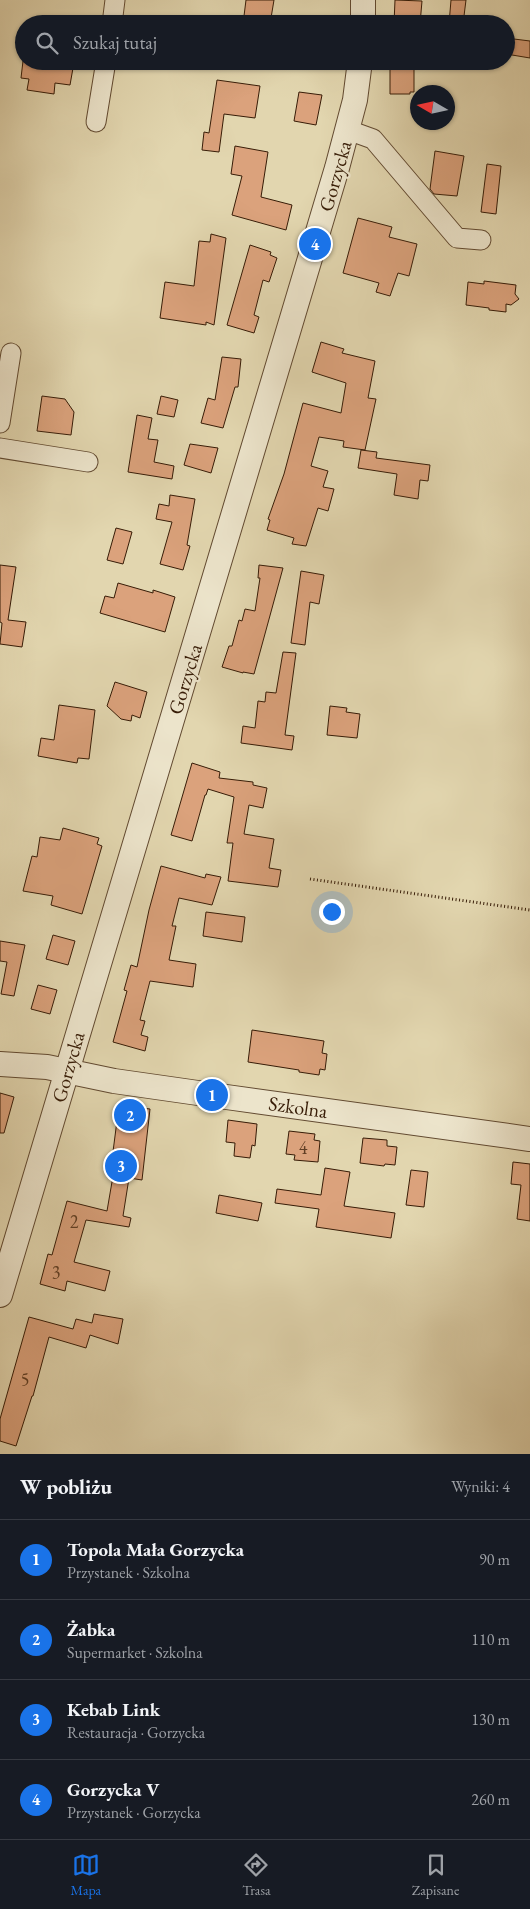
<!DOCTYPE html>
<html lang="pl">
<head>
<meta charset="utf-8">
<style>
	:root { --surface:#171b24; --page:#242831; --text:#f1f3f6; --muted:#9ea1a6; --line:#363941; --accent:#1a73e8 }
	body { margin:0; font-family:"EB Garamond",serif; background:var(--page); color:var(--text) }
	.compass { position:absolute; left:410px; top:85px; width:45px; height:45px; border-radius:50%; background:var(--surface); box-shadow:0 1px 4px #0004; rotate:279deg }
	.you { position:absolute; left:331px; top:911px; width:18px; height:18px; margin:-12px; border:4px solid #fff; border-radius:50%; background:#1a73e8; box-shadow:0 0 0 8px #1a73e833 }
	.badge { display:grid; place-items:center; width:32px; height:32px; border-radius:50%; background:var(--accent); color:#fff; font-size:16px; font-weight:700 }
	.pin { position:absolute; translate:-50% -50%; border:2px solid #fff; box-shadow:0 1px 5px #0006 }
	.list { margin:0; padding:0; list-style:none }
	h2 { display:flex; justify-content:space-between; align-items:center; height:65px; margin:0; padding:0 20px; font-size:21px }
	h2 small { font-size:16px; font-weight:400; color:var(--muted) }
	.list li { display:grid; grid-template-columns:32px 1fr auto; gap:15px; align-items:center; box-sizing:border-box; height:80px; padding:0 20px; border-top:1px solid var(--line) }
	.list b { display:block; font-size:19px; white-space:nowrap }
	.list p { margin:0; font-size:16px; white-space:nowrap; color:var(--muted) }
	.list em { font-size:16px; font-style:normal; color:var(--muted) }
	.icon { flex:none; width:28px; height:28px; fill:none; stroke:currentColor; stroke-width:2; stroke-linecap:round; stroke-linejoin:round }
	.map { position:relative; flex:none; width:530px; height:1454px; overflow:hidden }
	.search { position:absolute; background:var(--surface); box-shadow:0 1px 4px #0004; left:15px; right:15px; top:15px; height:55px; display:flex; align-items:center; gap:12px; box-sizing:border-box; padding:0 18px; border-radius:28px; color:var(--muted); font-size:19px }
	.sheet { height:385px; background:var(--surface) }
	nav { display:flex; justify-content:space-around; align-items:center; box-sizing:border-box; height:70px; border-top:1px solid var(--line); background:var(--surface); font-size:14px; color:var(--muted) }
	nav a { display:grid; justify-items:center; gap:2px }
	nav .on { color:var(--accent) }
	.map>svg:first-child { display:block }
	.building { fill:#dba27c; stroke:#371c07 }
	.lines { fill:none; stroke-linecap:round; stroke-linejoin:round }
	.minor-casing { stroke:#624a31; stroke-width:21 }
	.tertiary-casing { stroke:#624a31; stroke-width:26 }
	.path { stroke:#371c07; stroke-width:3; stroke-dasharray:1 2.5; stroke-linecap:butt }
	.minor { stroke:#ece4cb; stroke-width:19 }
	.tertiary { stroke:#ece4cb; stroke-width:24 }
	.labels { text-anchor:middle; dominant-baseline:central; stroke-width:4.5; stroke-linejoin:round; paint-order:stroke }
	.number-label { font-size:18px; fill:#603e24 }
	.street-label { font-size:20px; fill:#371c07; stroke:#ece4cb }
</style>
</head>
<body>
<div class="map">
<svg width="530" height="1454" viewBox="0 0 530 1454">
	<rect width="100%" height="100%" fill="#e2d6af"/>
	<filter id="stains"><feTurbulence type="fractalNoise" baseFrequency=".004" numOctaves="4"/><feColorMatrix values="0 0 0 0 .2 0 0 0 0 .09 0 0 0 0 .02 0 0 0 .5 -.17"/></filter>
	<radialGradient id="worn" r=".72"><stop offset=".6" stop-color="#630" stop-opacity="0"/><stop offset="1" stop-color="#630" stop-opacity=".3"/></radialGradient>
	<!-- building -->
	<g class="building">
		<path d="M246 0H274L270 24H243Z"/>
		<path d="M395 0 422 1 420 24H394Z"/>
		<path d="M451 0H466L463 24H449Z"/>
		<path d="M506 38 530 41V58L506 54Z"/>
		<path d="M23 61 73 68 70 85 55 83 54 94 27 90 29 79 21 78Z"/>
		<path d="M390 64 414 65V92H410V94H390Z"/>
		<path d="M217 80 260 86 255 118 224 114 219 152 202 150 204 132 209 133Z"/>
		<path d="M299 92 322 95 316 125 294 121Z"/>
		<path d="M235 146 268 152 261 197 292 205 286 230 232 215 242 176 231 174Z"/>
		<path d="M435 151 464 156 457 196 434 194 430 189Z"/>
		<path d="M487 164 501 166 496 214 481 212Z"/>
		<path d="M358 218 392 227 389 237 417 244 409 276 398 273 390 296 376 292 379 283 343 273Z"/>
		<path d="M211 234 226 238 214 325 206 322V325L160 318 165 282 194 286 199 241 210 242Z"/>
		<path d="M250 245 271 252 270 255 277 258 269 282 263 280 254 315 259 317 254 333 227 325Z"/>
		<path d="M484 281 516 285 515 294 519 299 511 305 506 304V312L489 310V308L466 305 468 282 484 284Z"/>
		<path d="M321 342 344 349 342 353 375 361 368 398 376 399 365 450 343 447 344 441 319 437 311 466 328 471 323 487 334 489 328 511 318 508 306 546 292 544 294 538 267 530 270 520 268 519 284 474 303 403 341 413 346 383 312 372Z"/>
		<path d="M222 357 241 359 238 387H235L223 428 201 423 208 398 215 400Z"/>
		<path d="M42 396 65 399 74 412 71 435 37 431Z"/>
		<path d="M161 396 178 400 174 417 157 414Z"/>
		<path d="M137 415 152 418 148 439 158 440 154 462 174 466 172 479 128 472Z"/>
		<path d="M190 444 218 448 211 473 184 465Z"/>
		<path d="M361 450 377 452 376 458 430 465 428 481 420 480 418 499 394 495 397 474 358 468Z"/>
		<path d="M170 495 195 499 187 545 190 546 183 570 160 564 172 522 156 519 159 504 169 506Z"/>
		<path d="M116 528 132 532 123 564 107 560Z"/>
		<path d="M0 565 16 567 8 620 26 622 22 647 0 644 2 623 0 622Z"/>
		<path d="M259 565 283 568 254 674 243 672V673L222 667 229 646H232L239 620 242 621 245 609 255 611 260 578H258Z"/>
		<path d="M301 571 324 575 319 604 310 602 305 645 291 643Z"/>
		<path d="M118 583 153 593V590L175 597 165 632 100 613 105 596 114 598Z"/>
		<path d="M283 652 296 653 285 735 294 736 292 750 241 743 243 726 255 728 258 701 265 702 266 692 276 693Z"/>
		<path d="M115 682 147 692 140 718 132 715 131 721 121 719 107 706Z"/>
		<path d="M59 705 95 710 89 759 78 758 77 763 38 756 41 738 54 740Z"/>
		<path d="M330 706 347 708 346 712 360 714 357 738 327 735Z"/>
		<path d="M192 763 220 772 219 778 253 782V785L267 788 263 808 249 805 244 834 274 839 269 868 281 870 278 887 228 881 233 843H227L234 797 208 789 206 795H205L192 841 171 835Z"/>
		<path d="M63 828 99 838 97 844 102 846 82 914 51 905 53 896 23 891 32 856 37 857 40 837 60 840Z"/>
		<path d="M161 866 205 878 206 874 221 877 212 905 179 898 172 926H176L169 960 196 964 193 987 150 981 140 1020 145 1021 141 1035 148 1037 145 1051 113 1042 127 991 124 990 131 965 137 967 149 910Z"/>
		<path d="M206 912 245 917 242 942 203 936Z"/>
		<path d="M53 935 75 941 68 965 46 959Z"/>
		<path d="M0 941 25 945 14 996 1 994 7 962 0 961Z"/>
		<path d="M38 985 57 990 50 1014 31 1009Z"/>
		<path d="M252 1030 324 1041 322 1053 327 1054 325 1070 320 1069 319 1075 299 1072V1070L248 1062Z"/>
		<path d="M0 1093 14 1097 4 1133H0Z"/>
		<path d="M119 1105 150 1109 142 1180 129 1178 123 1216 131 1218 129 1227 86 1220 74 1262 110 1271 105 1291 67 1281 65 1291 40 1284 48 1254 52 1255 67 1201 107 1211 113 1176 110 1175Z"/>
		<path d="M228 1120 257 1124 255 1146 252 1145 250 1158 234 1156 235 1143 226 1142Z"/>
		<path d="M289 1131 315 1134 314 1140 320 1141 318 1162 294 1160 295 1155 286 1154Z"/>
		<path d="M363 1138 387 1140V1146L397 1147 395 1165 385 1164 384 1166 360 1163Z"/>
		<path d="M513 1162 530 1164V1221L517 1219 521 1185 511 1184Z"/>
		<path d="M325 1168 350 1172 344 1206 395 1213 391 1238 316 1227 319 1209 275 1203 277 1189 321 1195Z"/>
		<path d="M411 1170 428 1172 424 1207 406 1205Z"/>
		<path d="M219 1195 262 1203 258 1221 216 1213Z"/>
		<path d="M94 1314 123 1319 118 1344 90 1335 86 1348 49 1337 33 1396H32L16 1446 0 1441V1419L29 1317 73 1329 76 1319 92 1323Z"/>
	</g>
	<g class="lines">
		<!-- minor casing -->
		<g class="minor-casing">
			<g id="minor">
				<path d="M112 24 115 0"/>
				<path d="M96 122 106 61"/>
				<path d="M348 130 373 139 457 238 481 240"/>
				<path d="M0 423 11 353"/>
				<path d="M0 448 88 462"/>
			</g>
		</g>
		<!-- tertiary casing -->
		<g class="tertiary-casing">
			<g id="tertiary">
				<path d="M363 24V0"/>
				<path d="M0 1064 47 1067 114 1081 212 1095 530 1139"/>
				<path d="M0 1295 337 168 355 100 360 61"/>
			</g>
		</g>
		<!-- path -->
		<path class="path" d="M310 879 530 910"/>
		<!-- minor -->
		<use href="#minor" class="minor"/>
		<!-- tertiary -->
		<use href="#tertiary" class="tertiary"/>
	</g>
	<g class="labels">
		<!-- number labels -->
		<g class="number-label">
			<text x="303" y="1147">4</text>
			<text x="74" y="1221">2</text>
			<text x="56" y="1272">3</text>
			<text x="25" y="1379">5</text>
		</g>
		<!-- street labels -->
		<g class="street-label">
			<text transform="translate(335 176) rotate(-74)">Gorzycka</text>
			<text transform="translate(185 679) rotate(-73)">Gorzycka</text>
			<text transform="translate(68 1067) rotate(-74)">Gorzycka</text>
			<text transform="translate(298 1107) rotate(8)">Szkolna</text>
		</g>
	</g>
	<rect width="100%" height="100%" filter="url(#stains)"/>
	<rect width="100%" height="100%" fill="url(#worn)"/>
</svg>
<svg class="compass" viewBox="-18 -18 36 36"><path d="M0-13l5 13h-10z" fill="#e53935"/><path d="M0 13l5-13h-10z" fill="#9ea1a6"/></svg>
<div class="you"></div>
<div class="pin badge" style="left:212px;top:1095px">1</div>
<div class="pin badge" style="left:130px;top:1115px">2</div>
<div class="pin badge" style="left:121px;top:1166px">3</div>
<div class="pin badge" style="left:315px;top:244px">4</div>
<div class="search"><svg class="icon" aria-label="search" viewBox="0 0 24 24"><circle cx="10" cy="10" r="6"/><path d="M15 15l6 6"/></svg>Szukaj tutaj</div>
</div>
<section class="sheet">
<h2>W pobliżu<small>Wyniki: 4</small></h2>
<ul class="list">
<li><span class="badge">1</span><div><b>Topola Mała Gorzycka</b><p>Przystanek · Szkolna</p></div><em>90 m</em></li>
<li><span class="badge">2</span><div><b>Żabka</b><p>Supermarket · Szkolna</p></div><em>110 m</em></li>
<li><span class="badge">3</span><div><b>Kebab Link</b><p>Restauracja · Gorzycka</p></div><em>130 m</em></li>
<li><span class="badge">4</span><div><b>Gorzycka V</b><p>Przystanek · Gorzycka</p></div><em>260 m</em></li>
</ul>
</section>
<nav>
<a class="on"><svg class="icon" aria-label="map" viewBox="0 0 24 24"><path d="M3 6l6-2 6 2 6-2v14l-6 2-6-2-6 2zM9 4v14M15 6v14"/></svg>Mapa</a>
<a><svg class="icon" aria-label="directions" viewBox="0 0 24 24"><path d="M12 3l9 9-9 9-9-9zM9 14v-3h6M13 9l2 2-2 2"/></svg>Trasa</a>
<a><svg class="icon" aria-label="saved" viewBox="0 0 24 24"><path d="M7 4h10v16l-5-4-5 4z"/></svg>Zapisane</a>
</nav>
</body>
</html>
